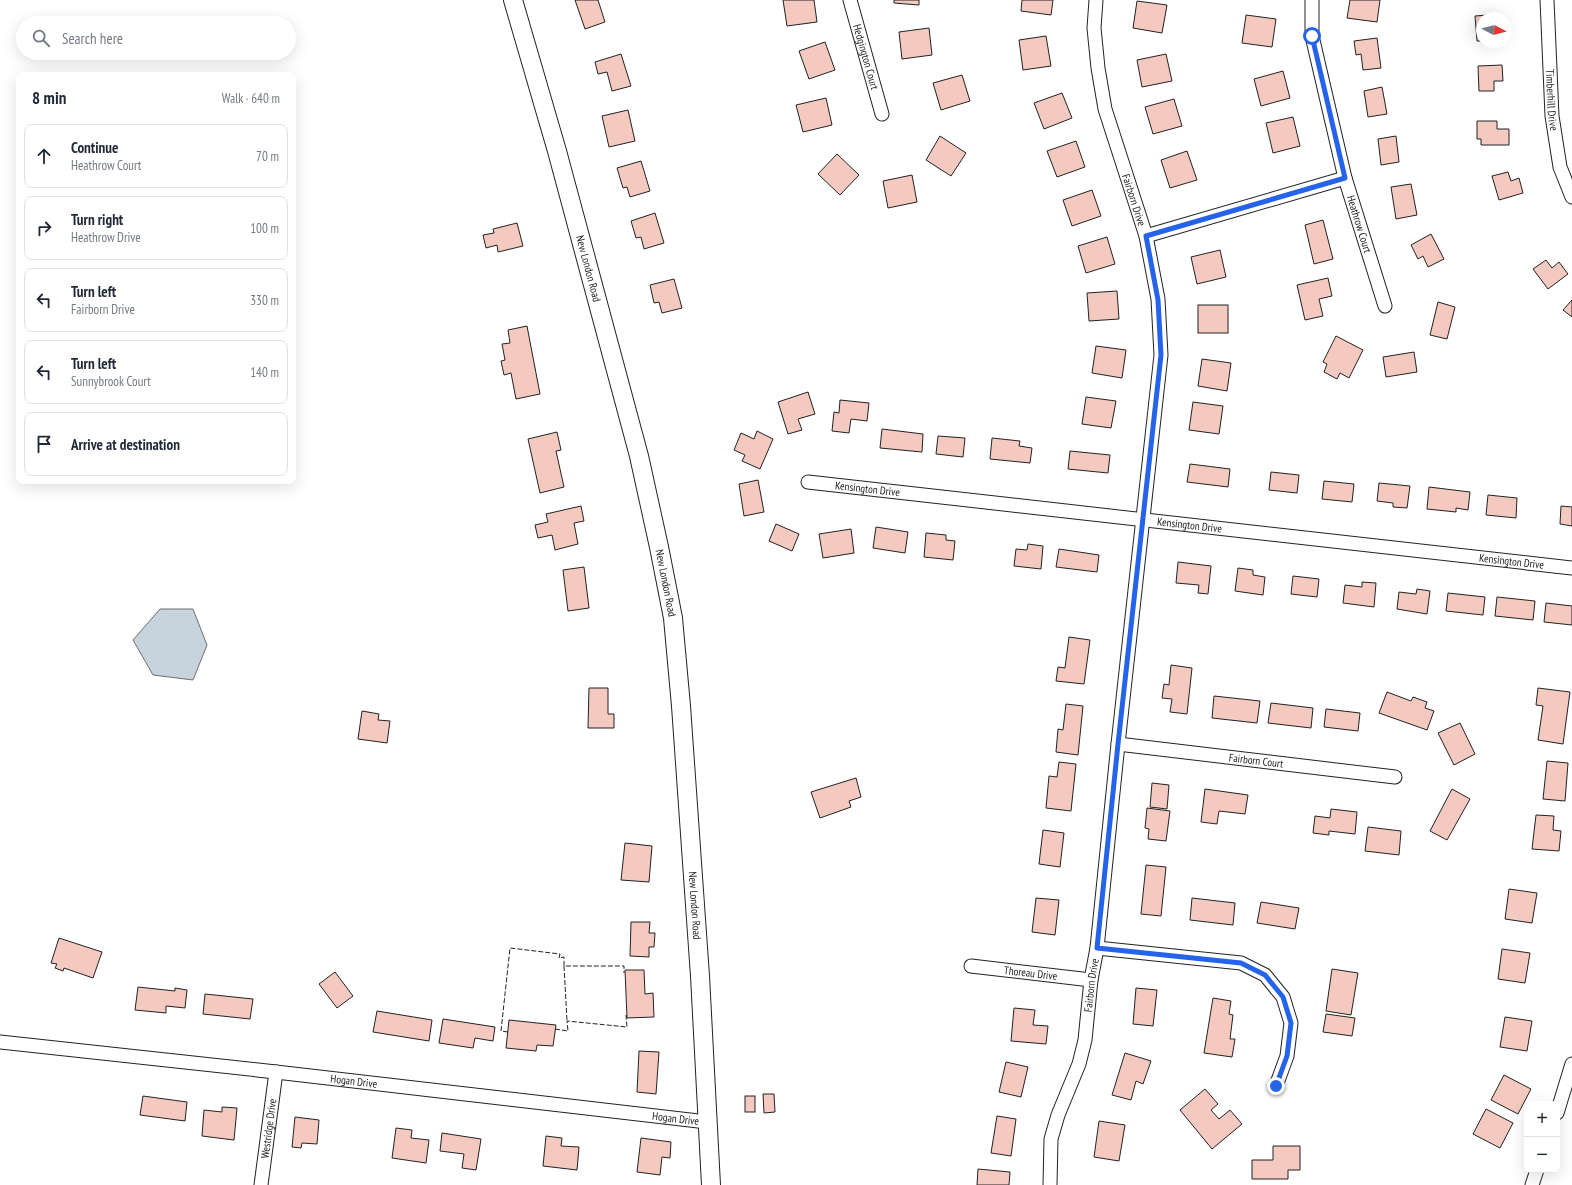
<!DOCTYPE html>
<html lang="en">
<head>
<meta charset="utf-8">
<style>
	:root { --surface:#fff; --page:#f6f6f7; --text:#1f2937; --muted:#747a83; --line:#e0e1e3 }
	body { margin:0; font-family:"PT Sans Narrow",sans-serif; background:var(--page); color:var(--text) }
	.controls { position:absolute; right:12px; bottom:12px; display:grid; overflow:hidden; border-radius:8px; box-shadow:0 4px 16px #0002 }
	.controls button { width:36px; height:36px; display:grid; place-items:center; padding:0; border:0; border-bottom:1px solid var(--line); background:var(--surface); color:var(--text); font:20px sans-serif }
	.compass { position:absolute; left:1476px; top:12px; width:36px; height:36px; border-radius:50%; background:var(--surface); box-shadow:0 4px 16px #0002; rotate:97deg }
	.stop { position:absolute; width:12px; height:12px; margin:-9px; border:3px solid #2563eb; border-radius:50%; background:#fff }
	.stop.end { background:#2563eb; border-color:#fff; box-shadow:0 1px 4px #0008 }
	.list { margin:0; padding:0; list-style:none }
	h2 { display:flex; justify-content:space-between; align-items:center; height:52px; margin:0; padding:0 16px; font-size:17px }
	h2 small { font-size:13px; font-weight:400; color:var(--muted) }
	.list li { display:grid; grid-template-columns:26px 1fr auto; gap:12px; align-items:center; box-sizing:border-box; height:64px; margin:0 8px 8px; padding:0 8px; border:1px solid var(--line); border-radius:8px }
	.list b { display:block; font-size:15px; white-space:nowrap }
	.list p { margin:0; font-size:13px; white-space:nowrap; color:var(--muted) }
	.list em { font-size:13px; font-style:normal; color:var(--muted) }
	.icon { flex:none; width:22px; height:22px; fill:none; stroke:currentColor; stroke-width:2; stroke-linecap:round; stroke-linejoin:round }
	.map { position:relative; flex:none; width:1572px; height:1185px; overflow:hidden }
	.search { position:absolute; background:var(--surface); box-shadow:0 4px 16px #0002; left:16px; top:16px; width:280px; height:44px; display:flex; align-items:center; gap:10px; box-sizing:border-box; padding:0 14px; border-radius:22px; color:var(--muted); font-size:15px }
	.panel { position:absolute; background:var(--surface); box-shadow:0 4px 16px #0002; left:16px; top:72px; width:280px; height:412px; border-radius:8px }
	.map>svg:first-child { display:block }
	.water { fill:#c7d3dd; stroke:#6f6f6f }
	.building { fill:#f3c9c0; stroke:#222 }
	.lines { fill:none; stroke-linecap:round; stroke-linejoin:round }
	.street-casing { stroke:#222; stroke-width:15 }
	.secondary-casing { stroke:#222; stroke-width:20 }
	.street { stroke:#fff; stroke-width:13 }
	.secondary { stroke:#fff; stroke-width:18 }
	.fence { stroke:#222; stroke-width:1; stroke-dasharray:5 2; stroke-linecap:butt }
	.route { stroke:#2563eb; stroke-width:5 }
	.labels { text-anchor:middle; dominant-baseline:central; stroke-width:3; stroke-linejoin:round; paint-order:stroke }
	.street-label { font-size:11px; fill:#222; stroke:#fff }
</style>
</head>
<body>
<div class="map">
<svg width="1572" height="1185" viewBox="0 0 1572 1185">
	<rect width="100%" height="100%" fill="#fff"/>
	<!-- water -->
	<path class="water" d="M160 609H193L207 645 193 680 153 675 133 640Z"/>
	<!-- building -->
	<g class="building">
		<path d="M575 0H598L605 22 585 29Z"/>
		<path d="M783 0H814L817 22 787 26Z"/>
		<path d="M894 0H919V5L894 3Z"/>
		<path d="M1022 0H1053L1051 15 1021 11Z"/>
		<path d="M1350 0H1380L1377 22 1347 18Z"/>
		<path d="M1137 1 1167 5 1162 33 1133 28Z"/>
		<path d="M1500 14V18H1482V41H1477L1475 16Z"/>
		<path d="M1246 15 1276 19 1272 47 1242 43Z"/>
		<path d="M929 28 932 55 902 59 899 32Z"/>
		<path d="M1046 36 1051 66 1023 70 1019 40Z"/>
		<path d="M1377 38 1381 68 1363 70 1361 54 1356 55 1354 41Z"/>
		<path d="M825 42 835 70 809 79 799 51Z"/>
		<path d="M621 54 631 86 612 91 607 72 598 74 595 62Z"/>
		<path d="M1166 54 1172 81 1142 87 1137 60Z"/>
		<path d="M1502 65 1503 81H1494V91H1479L1478 66Z"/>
		<path d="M1283 71 1290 98 1261 106 1254 79Z"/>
		<path d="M962 75 970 101 941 110 933 83Z"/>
		<path d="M1382 87 1387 114 1368 117 1364 91Z"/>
		<path d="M1062 93 1072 118 1044 129 1034 103Z"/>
		<path d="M826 98 832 125 803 132 796 105Z"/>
		<path d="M1174 99 1182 126 1153 134 1145 107Z"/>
		<path d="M628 110 635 141 609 147 602 116Z"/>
		<path d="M1293 117 1300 146 1273 153 1266 123Z"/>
		<path d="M1477 121H1497V129H1509V145H1481V139H1477Z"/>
		<path d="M940 136 966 153 951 176 926 160Z"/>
		<path d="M1396 136 1399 162 1381 165 1378 139Z"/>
		<path d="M1076 141 1085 167 1057 177 1047 151Z"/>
		<path d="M1187 151 1197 180 1170 188 1161 160Z"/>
		<path d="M837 154 859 175 840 195 818 174Z"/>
		<path d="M641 161 650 191 630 197 627 187 623 188 617 168Z"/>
		<path d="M1508 172 1511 181 1519 178 1523 193 1499 200 1492 176Z"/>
		<path d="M912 175 917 202 888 208 883 181Z"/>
		<path d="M1411 184 1417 215 1396 219 1391 187Z"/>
		<path d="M1092 190 1101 216 1072 226 1063 200Z"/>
		<path d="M655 213 664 243 644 249 641 237 636 238 631 221Z"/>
		<path d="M1323 220 1333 259 1314 264 1305 225Z"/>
		<path d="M517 223 523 246 498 252 497 245 486 248 483 235 494 233 493 229Z"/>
		<path d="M1431 234 1444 259 1428 267 1423 256 1418 259 1411 245Z"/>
		<path d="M1107 237 1115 264 1086 273 1078 246Z"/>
		<path d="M1220 250 1226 277 1197 284 1191 257Z"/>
		<path d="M1546 260 1552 268 1559 262 1568 274 1548 289 1533 269Z"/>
		<path d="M1328 278 1332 296 1319 299 1323 316 1305 320 1297 285Z"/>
		<path d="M674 279 682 308 662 313 659 302 654 303 650 285Z"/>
		<path d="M1117 291 1119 319 1089 321 1087 293Z"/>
		<path d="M1572 300V317L1563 310Z"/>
		<path d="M1438 302 1455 307 1447 339 1430 335Z"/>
		<rect x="1198" y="305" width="30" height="28"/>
		<path d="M527 326 540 394 516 399 511 373 504 375 501 361 505 360 502 344 510 343 508 330Z"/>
		<path d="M1336 336 1363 350 1349 378 1340 373 1337 379 1324 372 1327 364 1323 362Z"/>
		<path d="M1096 346 1126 350 1122 378 1092 373Z"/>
		<path d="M1414 352 1417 372 1386 377 1383 357Z"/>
		<path d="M1202 359 1231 363 1227 391 1198 386Z"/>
		<path d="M808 392 815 414 798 419 802 430 788 434 778 402Z"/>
		<path d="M1086 397 1116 401 1111 428 1082 424Z"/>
		<path d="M840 400 869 403 867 421 851 419 849 433 832 431 834 412 839 413Z"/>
		<path d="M1193 402 1223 406 1219 434 1189 430Z"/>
		<path d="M882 429 923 434 922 452 880 448Z"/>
		<path d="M757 431 773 439 760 469 742 461 745 455 734 450 741 433 754 439Z"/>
		<path d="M557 432 561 450 556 451 564 487 540 493 528 439Z"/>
		<path d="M938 436 965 438 963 457 936 454Z"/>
		<path d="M992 438 1020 441 1019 446 1032 448 1030 463 990 459Z"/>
		<path d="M1070 451 1110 455 1108 473 1068 469Z"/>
		<path d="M1190 464 1230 469 1228 487 1187 482Z"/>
		<path d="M1271 472 1299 475 1297 493 1269 490Z"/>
		<path d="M758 480 764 512 744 516 739 484Z"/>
		<path d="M1324 481 1354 484 1352 502 1322 499Z"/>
		<path d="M1379 483 1410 486 1407 508 1393 507V503L1377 501Z"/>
		<path d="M1429 487 1470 492 1468 510 1456 508V512L1427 509Z"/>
		<path d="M1488 495 1517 498 1516 518 1486 515Z"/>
		<path d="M581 506 584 521 574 523 578 544 555 550 552 535 538 538 535 525 548 522 546 514Z"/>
		<path d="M1561 506 1572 507V526L1560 524Z"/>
		<path d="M776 524 799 534 792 551 769 541Z"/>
		<path d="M876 527 908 532 905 553 873 548Z"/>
		<path d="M851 529 854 553 823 558 819 534Z"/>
		<path d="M926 533 946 535V540L955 541 953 560 924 557Z"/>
		<path d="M1028 544 1043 546 1041 569 1014 566 1016 549 1027 550Z"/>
		<path d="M1059 549 1099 555 1097 572 1056 567Z"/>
		<path d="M1178 562 1211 566 1208 594 1198 593 1199 585 1176 583Z"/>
		<path d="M584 567 589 608 568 611 563 570Z"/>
		<path d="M1238 568 1253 570V575L1265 577 1263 595 1235 591Z"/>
		<path d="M1293 576 1319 579 1317 597 1291 594Z"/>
		<path d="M1362 582 1376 583 1374 607 1343 603 1345 585 1362 587Z"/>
		<path d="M1417 589 1430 591 1427 614 1397 609 1399 592 1416 594Z"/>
		<path d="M1448 593 1485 597 1483 615 1446 611Z"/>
		<path d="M1497 597 1535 601 1533 620 1495 616Z"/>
		<path d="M1546 603 1572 606V625L1544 622Z"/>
		<path d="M1069 637 1090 640 1084 684 1056 681 1058 667 1065 668Z"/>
		<path d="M1171 665 1192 668 1187 714 1170 712 1172 699 1162 698 1164 684 1169 685Z"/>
		<path d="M589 688H608V714H614V728H588Z"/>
		<path d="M1538 688 1570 692 1563 744 1538 740 1543 706 1536 705Z"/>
		<path d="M1387 692 1411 701 1413 697 1427 702 1425 708 1434 711 1427 730 1379 713Z"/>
		<path d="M1214 696 1260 701 1257 723 1212 718Z"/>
		<path d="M1271 703 1313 708 1311 728 1268 723Z"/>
		<path d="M1066 704 1083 706 1078 755 1056 752 1058 729 1063 730Z"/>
		<path d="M1326 709 1360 713 1358 731 1324 727Z"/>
		<path d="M362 711 379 714 378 720 390 721 387 743 358 739Z"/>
		<path d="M1460 723 1475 754 1454 765 1438 733Z"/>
		<path d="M1547 761 1568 763 1565 801 1543 799Z"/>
		<path d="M1059 762 1076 764 1071 811 1046 808 1049 776 1057 777Z"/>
		<path d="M856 778 861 797 849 801 851 807 820 818 811 792Z"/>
		<path d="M1152 783 1169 785 1167 809 1150 807Z"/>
		<path d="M1205 789 1248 795 1245 814 1219 811 1217 824 1201 822Z"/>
		<path d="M1452 789 1470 799 1447 840 1430 831Z"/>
		<path d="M1147 808 1170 811 1166 841 1148 839 1149 829 1145 828Z"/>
		<path d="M1331 809 1357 812 1355 834 1329 831V835L1313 833 1315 816 1330 818Z"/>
		<path d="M1536 815 1554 816 1553 830 1561 831 1559 851 1532 849Z"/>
		<path d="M1368 827 1401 831 1399 855 1365 851Z"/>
		<path d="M1043 830 1064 833 1060 867 1039 864Z"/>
		<path d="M625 843 652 846 649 882 621 880Z"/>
		<path d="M1146 865 1166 867 1161 916 1141 914Z"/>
		<path d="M1509 889 1537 893 1532 923 1505 919Z"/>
		<path d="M1036 898 1059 900 1055 935 1032 932Z"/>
		<path d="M1192 898 1235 903 1233 925 1190 920Z"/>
		<path d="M1261 902 1299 908 1295 929 1257 923Z"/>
		<path d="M631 922H650L649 933H655L654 947H649V957L630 956Z"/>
		<path d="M59 938 102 952 93 978 64 968 63 971 55 968 57 964 51 963Z"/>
		<path d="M1502 949 1530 953 1525 983 1498 979Z"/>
		<path d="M1332 969 1358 973 1351 1015 1326 1011Z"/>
		<path d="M625 970H644L645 994 653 993 654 1017 627 1018Z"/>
		<path d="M335 972 353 996 337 1008 319 984Z"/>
		<path d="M138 987 175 991V988L187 990 185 1008 166 1006V1013L135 1010Z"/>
		<path d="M1136 988 1157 990 1153 1026 1133 1024Z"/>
		<path d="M205 994 253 999 250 1019 203 1014Z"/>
		<path d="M1213 998 1231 1001 1229 1014 1233 1015 1230 1039H1235L1232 1057 1204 1053Z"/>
		<path d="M1014 1008 1035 1010 1033 1025 1048 1026 1046 1044 1011 1041Z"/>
		<path d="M377 1011 432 1020 429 1041 373 1032Z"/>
		<path d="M1326 1014 1355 1018 1352 1036 1323 1032Z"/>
		<path d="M1505 1017 1532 1021 1527 1051 1500 1047Z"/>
		<path d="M443 1019 495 1027 493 1041 475 1038 473 1048 439 1043Z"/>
		<path d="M509 1020 556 1025 553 1046 537 1045 536 1051 506 1048Z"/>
		<path d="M639 1051 659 1052 656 1094 637 1092Z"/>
		<path d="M1125 1053 1151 1061 1143 1084 1136 1081 1131 1100 1112 1095Z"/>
		<path d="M1006 1062 1028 1067 1021 1097 999 1092Z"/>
		<path d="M1504 1075 1531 1089 1518 1114 1491 1100Z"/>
		<path d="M1205 1089 1218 1104 1211 1110 1219 1119 1230 1110 1242 1124 1212 1149 1180 1110Z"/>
		<path d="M763 1094H774L775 1112 764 1113Z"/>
		<path d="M143 1096 187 1102 185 1121 140 1115Z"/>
		<rect x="745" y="1096" width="10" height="16"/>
		<path d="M222 1107 237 1108 234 1140 202 1136 204 1110 222 1112Z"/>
		<path d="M1486 1109 1513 1123 1500 1148 1473 1134Z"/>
		<path d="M997 1116 1016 1119 1011 1156 991 1153Z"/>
		<path d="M295 1117 319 1120 317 1144 302 1143 301 1148 292 1147Z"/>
		<path d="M1099 1121 1125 1125 1119 1161 1094 1157Z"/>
		<path d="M396 1128 412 1130 411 1138 429 1140 426 1163 392 1158Z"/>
		<path d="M442 1133 481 1139 476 1170 462 1168 464 1154 440 1151Z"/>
		<path d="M546 1136 562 1138 561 1146 579 1147 577 1170 543 1166Z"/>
		<path d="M641 1138 671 1142 670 1158 662 1157 660 1175 637 1172Z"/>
		<path d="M1273 1146H1300V1170H1288V1179H1252V1160H1273Z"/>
		<path d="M978 1169 1010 1172 1009 1185H977Z"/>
	</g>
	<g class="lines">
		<!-- street casing -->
		<g class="street-casing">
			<g id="street">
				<path id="s1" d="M850 0 882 114"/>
				<path id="s2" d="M1312 0V36L1345 178 1385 306"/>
				<path id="s3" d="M1547 0 1552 116 1560 167 1572 197"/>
				<path d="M1146 236 1345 178"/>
				<path id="s4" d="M808 482 1572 568"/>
				<path id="s5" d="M1118 744 1395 777"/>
				<path d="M1097 948 1241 963 1265 975 1283 997 1291 1023 1287 1056 1276 1086"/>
				<path id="s6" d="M971 966 1091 980"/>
				<path id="s7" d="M0 1042 276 1072 707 1122"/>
				<path d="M1557 1113 1572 1064"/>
				<path id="s8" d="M261 1185 276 1072"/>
				<path id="s9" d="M1050 1185 1051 1139 1058 1115 1079 1064 1085 1040 1091 980 1097 948 1118 744 1161 355 1158 299 1146 236 1105 109 1098 68 1094 28 1096 0"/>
				<path d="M1532 1185 1537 1170"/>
			</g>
		</g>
		<!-- secondary casing -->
		<g class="secondary-casing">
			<g id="secondary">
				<path id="s10" d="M513 0 557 151 639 456 659 547 673 618 681 706 700 976 711 1185"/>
			</g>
		</g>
		<!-- street -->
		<use href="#street" class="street"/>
		<!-- secondary -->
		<use href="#secondary" class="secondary"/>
		<!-- fence -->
		<g class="fence">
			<path d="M564 966 567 1021"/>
			<path d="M555 1029 568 1031 567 1021 627 1027 626 1015"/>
			<path d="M508 1032 501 1031 510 948 560 954 559 958 564 957V966H624V973"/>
		</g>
	</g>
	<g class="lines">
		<!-- route -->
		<path class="route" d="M1276 1086 1287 1056 1291 1023 1283 997 1265 975 1241 963 1097 948 1118 744 1161 355 1158 300 1146 236 1345 178 1312 36"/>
	</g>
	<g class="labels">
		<!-- street labels -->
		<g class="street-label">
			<text stroke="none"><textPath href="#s1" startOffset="59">Hedgington Court</textPath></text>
			<text stroke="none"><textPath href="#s3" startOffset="100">Timberhill Drive</textPath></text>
			<text transform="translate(1134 200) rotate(72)">Fairborn Drive</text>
			<text stroke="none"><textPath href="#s2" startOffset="230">Heathrow Court</textPath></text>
			<text stroke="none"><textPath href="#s10" startOffset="279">New London Road</textPath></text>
			<text stroke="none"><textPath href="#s4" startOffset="60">Kensington Drive</textPath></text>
			<text stroke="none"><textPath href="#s4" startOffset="384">Kensington Drive</textPath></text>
			<text stroke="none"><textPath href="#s4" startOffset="708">Kensington Drive</textPath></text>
			<text stroke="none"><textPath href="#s10" startOffset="603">New London Road</textPath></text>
			<text stroke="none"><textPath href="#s5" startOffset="139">Fairborn Court</textPath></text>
			<text stroke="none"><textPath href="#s10" startOffset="927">New London Road</textPath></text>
			<text stroke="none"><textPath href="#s6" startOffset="60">Thoreau Drive</textPath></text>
			<text stroke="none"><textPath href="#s9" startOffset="206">Fairborn Drive</textPath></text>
			<text stroke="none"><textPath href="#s7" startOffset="356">Hogan Drive</textPath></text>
			<text stroke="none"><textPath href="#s7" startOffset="680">Hogan Drive</textPath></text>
			<text stroke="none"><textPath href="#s8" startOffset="57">Westridge Drive</textPath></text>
		</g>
	</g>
</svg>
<div class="controls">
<button>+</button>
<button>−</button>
</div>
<svg class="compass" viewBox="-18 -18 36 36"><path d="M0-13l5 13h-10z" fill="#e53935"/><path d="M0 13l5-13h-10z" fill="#747a83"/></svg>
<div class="stop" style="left:1312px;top:36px"></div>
<div class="stop end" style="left:1276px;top:1086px"></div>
<div class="search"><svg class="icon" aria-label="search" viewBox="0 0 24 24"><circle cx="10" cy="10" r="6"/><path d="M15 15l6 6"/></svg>Search here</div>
<section class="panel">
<h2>8 min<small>Walk · 640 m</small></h2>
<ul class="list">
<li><svg class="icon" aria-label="ahead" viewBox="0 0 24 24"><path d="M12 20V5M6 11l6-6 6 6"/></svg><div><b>Continue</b><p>Heathrow Court</p></div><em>70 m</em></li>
<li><svg class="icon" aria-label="right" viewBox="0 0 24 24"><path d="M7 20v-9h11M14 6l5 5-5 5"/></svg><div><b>Turn right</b><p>Heathrow Drive</p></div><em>100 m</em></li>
<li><svg class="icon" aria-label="left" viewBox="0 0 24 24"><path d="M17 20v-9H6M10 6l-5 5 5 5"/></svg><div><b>Turn left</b><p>Fairborn Drive</p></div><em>330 m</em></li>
<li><svg class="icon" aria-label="left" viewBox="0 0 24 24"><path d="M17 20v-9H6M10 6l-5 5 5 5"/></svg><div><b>Turn left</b><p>Sunnybrook Court</p></div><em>140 m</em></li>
<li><svg class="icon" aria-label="arrive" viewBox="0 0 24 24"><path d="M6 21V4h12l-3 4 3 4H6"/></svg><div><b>Arrive at destination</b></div></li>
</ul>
</section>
</div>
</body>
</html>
